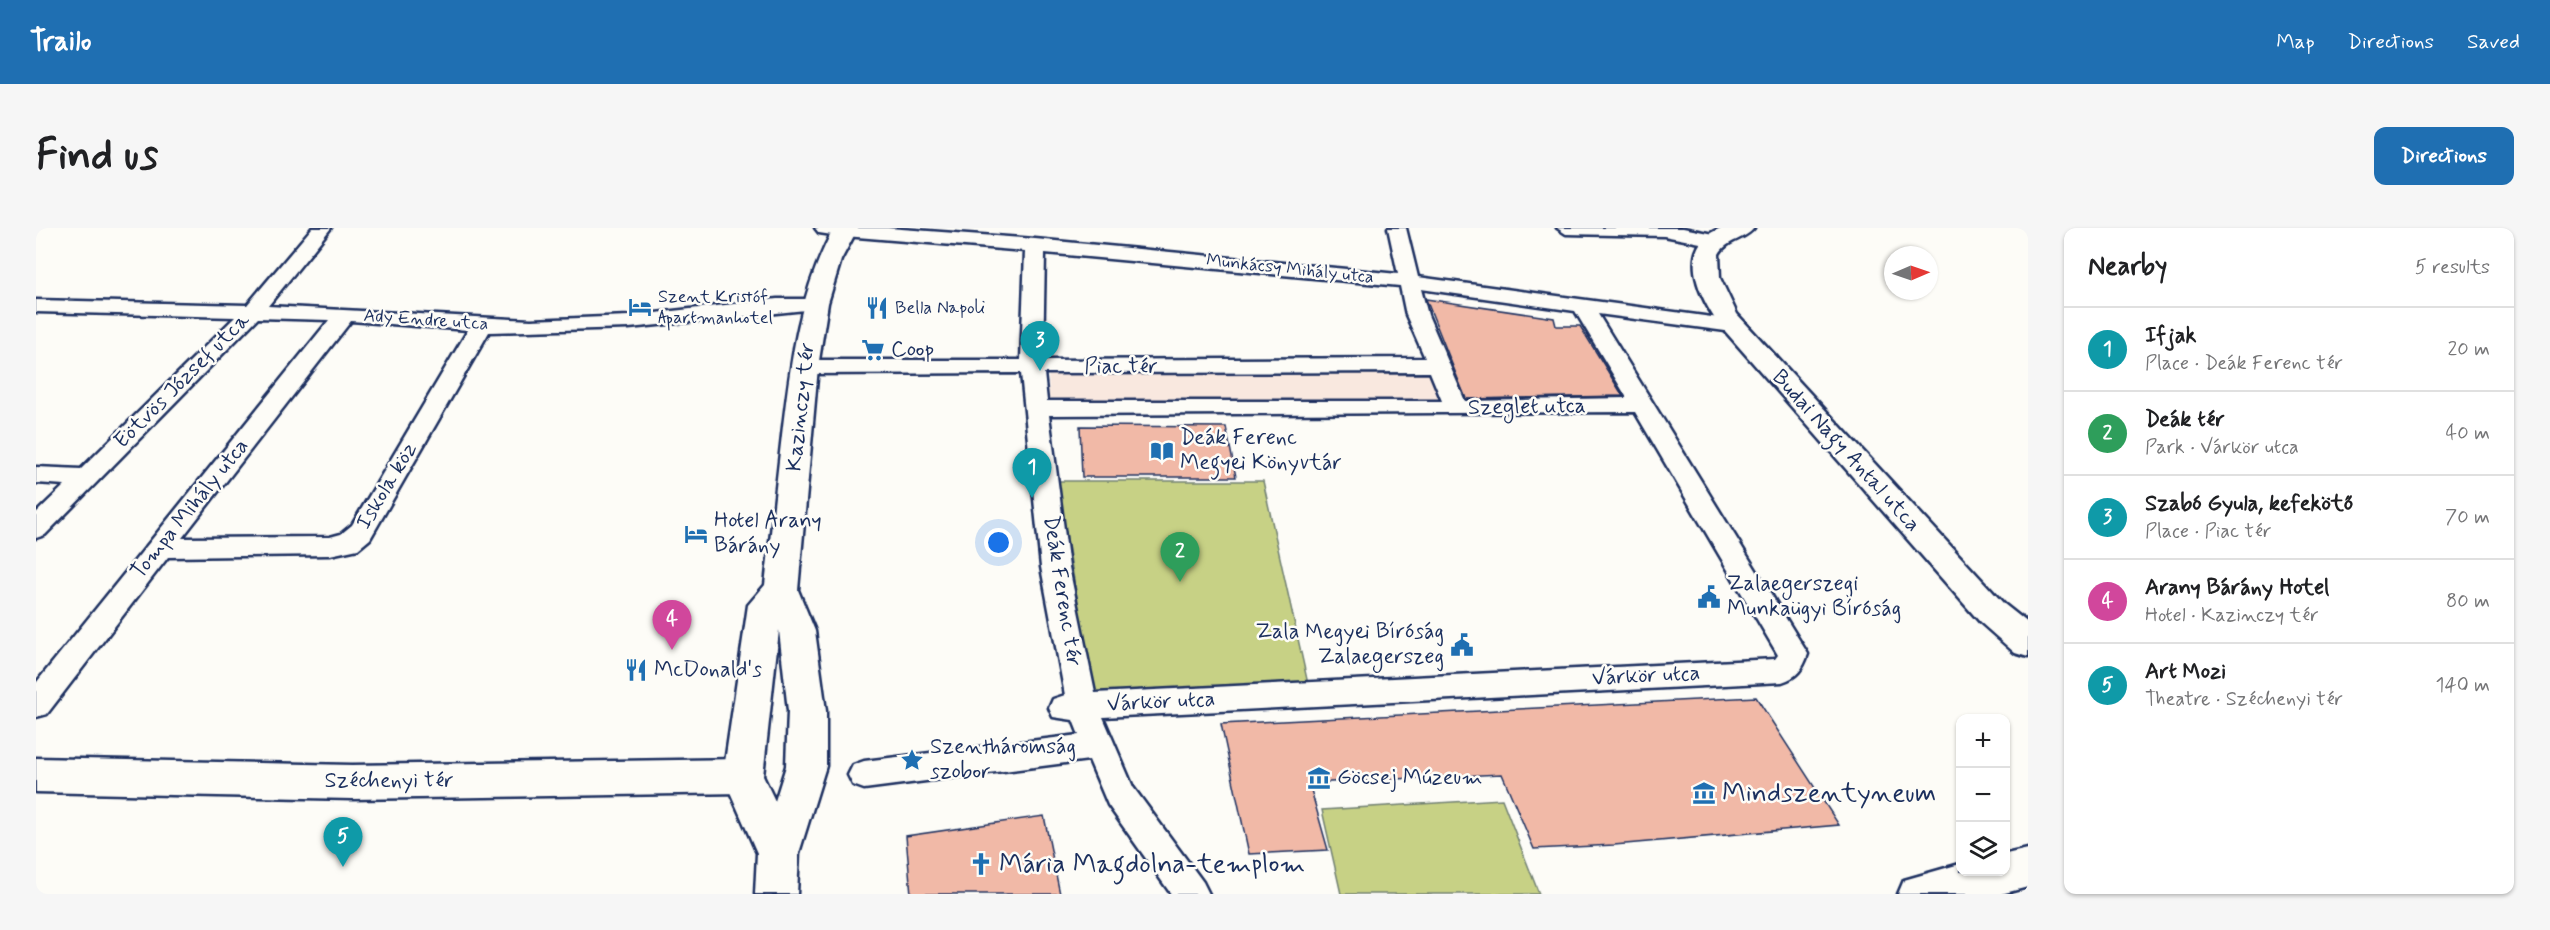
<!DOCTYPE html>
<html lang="en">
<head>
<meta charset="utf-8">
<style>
	:root { --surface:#fff; --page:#f6f6f6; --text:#202124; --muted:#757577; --line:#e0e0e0; --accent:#1f6fb2 }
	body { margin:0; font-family:Mynerve,sans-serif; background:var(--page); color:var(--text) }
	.controls { position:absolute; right:18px; bottom:18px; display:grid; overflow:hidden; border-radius:12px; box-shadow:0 2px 4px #0004 }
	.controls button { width:54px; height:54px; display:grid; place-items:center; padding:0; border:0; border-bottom:2px solid var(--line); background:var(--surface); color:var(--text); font:30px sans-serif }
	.compass { position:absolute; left:1848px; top:18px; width:54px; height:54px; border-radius:50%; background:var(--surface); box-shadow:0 2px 4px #0004; rotate:88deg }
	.you { position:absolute; left:963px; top:315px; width:21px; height:21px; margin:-15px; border:4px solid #fff; border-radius:50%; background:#1a73e8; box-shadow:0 0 0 9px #1a73e833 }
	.badge { display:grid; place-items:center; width:39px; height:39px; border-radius:50%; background:var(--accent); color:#fff; font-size:20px; font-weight:700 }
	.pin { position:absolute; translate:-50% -50px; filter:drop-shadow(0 2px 3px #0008) }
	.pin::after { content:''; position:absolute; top:32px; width:21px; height:18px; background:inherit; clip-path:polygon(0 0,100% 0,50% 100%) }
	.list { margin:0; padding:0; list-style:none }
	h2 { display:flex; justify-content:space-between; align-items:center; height:78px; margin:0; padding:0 24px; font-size:26px }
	h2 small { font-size:20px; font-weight:400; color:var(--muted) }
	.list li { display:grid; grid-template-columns:39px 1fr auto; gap:18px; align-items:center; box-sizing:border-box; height:84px; padding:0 24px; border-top:2px solid var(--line) }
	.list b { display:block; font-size:22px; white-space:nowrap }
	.list p { margin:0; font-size:20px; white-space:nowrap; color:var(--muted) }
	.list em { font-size:20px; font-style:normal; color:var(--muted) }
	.icon { flex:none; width:33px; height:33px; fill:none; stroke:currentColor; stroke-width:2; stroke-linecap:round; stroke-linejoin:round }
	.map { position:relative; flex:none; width:1992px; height:666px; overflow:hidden; border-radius:12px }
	header { display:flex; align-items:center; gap:36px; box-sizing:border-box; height:84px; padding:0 30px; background:var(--accent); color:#fff }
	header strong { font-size:28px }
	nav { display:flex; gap:33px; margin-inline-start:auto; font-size:21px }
	.intro { display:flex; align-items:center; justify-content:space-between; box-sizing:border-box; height:144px; padding:0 36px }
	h1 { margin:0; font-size:42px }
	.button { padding:15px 27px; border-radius:12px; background:var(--accent); color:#fff; font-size:21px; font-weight:700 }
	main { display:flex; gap:36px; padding:0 36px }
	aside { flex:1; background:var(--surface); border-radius:12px; box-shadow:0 2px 4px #0004 }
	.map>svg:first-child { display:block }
	.built { fill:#f9e8df }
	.green { fill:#c7d185; stroke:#718072; stroke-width:1.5 }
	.building { fill:#f1b9a7; stroke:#1b2f5e; stroke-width:1.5 }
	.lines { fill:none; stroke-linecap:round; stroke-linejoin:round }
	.street-casing { stroke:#1b2f5e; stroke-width:5 }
	.secondary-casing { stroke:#1b2f5e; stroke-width:5 }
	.primary-casing { stroke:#1b2f5e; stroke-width:5 }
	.street { fill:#fdfcf7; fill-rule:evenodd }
	.secondary { fill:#fdfcf7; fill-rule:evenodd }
	.primary { fill:#fdfcf7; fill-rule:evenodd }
	.labels { text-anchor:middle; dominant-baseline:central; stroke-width:5; stroke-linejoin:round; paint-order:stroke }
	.far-street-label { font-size:18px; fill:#1b2f5e; stroke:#fdfcf7 }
	.far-poi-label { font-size:18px; fill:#1b2f5e; stroke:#fdfcf7; text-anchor:start }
	.poi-label { font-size:22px; fill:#1b2f5e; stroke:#fdfcf7; text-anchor:start }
	.street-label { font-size:22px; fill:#1b2f5e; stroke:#fdfcf7 }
	.near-poi-label { font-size:27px; fill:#1b2f5e; stroke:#fdfcf7; text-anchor:start }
</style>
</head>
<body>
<header>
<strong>Trailo</strong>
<nav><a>Map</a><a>Directions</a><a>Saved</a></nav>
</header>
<div class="intro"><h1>Find us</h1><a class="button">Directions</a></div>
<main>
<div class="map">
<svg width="1992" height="666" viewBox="0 0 1992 666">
	<rect width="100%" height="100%" fill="#fdfcf7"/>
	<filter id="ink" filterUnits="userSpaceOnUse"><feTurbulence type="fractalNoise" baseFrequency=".0167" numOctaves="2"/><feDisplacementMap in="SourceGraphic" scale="12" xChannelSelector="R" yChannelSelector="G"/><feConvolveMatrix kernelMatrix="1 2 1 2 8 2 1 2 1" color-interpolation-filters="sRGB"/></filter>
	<g filter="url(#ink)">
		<!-- built -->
		<path class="built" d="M1012 140 1399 141 1414 177H1013Z"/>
		<!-- green -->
		<g class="green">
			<path d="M1021 253H1227L1272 456 1058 468Z"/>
			<path d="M1466 571 1503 666H1305L1286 582Z"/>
		</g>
		<!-- building -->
		<g class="building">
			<path d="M1390 71 1518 90 1520 98H1544L1587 168 1430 171Z"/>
			<path d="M1044 198 1190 199 1200 249H1046Z"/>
			<path d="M1720 469 1803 597 1578 617 1498 621 1466 546 1273 555 1292 622 1213 626 1185 496Z"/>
			<path d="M1008 588 1024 666H875L870 608Z"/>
		</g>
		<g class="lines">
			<!-- street casing -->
			<g class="street-casing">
				<g id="street">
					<path d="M276 0H295L232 78 495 92 593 88 741 71H786L789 75 786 79 779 81 593 100 453 104 334 311 322 321 294 327 132 329 11 486 0 489V455L293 92 222 90 9 307 0 310V285L29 257 0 255V239L45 241 199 89 0 84V72L211 77ZM315 93 432 102 316 297 305 306 294 309 146 310Z"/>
					<path d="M801 0H852L999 11 1362 46 1352 0H1370L1382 49 1705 93 1708 98 1705 103 1697 104 1562 86 1767 418 1772 426C1767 441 1761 449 1746 454L1067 489 1097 559 1167 654 1173 666H1135L1072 577 1053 532 828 561 817 557 812 547 817 537 828 533 1043 507 1037 492 1017 489 1013 480 1017 471 1029 467 1005 339 985 145 768 146 760 144 757 139 760 134 768 132H985L989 23 809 8 802 6ZM1009 25 1364 58 1370 87 1389 130 1007 132ZM1385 61 1539 83 1591 170 1429 173 1392 87ZM1394 144 1406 173H1011L1008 145ZM1599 184 1742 427 1739 431 1059 465 1033 339 1013 187Z"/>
					<path d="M1521 0H1647L1687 8 1690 12 1680 18 1628 8 1530 6Z"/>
				</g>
			</g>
			<!-- secondary casing -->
			<g class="secondary-casing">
				<g id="secondary">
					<path d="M779 0H819L821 2 817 7 809 9 783 5Z"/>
					<path d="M1685 0H1718C1709 12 1692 11 1683 26L1684 50 1701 86 1968 376 1992 395V429L1979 425 1944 394 1682 95C1662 67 1640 17 1685 0Z"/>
					<path d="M0 530 316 537 707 531 721 536 727 548 721 560 707 565 316 571 0 564Z"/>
					<path d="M1992 621V659L1965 666H1862L1868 652 1924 636V644H1970V626Z"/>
				</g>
			</g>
			<!-- primary casing -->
			<g class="primary-casing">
				<path id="primary" d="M798 0H822L805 32 792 75 782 139 762 362 779 403 790 483V538L763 625 761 666H719L721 625 687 548 712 377 729 357C735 307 740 257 746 207 755 133 762 67 798 0ZM743 402 752 483 750 538 739 573 727 548Z"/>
			</g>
			<!-- street -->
			<use href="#street" class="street"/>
			<!-- secondary -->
			<use href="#secondary" class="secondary"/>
			<!-- primary -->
			<use href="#primary" class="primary"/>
		</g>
	</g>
	<!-- icons -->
	<defs>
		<g id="hotel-bare" transform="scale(1.8)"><path d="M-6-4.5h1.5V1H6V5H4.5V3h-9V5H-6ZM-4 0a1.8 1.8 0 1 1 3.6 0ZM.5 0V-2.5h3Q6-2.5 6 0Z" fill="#1f6fb2" stroke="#fdfcf7" stroke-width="2.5" paint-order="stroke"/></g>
		<g id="restaurant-bare" transform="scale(1.8)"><path d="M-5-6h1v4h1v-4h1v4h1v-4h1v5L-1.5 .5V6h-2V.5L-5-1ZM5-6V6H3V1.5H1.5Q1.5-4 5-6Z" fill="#1f6fb2" stroke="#fdfcf7" stroke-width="2.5" paint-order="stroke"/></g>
		<g id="supermarket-bare" transform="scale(1.8)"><path d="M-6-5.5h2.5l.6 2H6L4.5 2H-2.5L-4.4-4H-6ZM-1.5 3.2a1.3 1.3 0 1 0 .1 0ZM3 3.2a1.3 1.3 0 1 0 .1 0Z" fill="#1f6fb2" stroke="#fdfcf7" stroke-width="2.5" paint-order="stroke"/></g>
		<g id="library-bare" transform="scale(1.8)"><path d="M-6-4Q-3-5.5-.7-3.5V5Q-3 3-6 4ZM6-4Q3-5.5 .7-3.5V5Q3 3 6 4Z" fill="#1f6fb2" stroke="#fdfcf7" stroke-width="2.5" paint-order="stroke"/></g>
		<g id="civic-bare" transform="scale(1.8)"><path d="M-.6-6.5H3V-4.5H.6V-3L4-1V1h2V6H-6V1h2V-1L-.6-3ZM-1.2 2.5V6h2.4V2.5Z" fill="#1f6fb2" stroke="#fdfcf7" stroke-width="2.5" paint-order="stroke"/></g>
		<g id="sight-bare" transform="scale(1.8)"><path d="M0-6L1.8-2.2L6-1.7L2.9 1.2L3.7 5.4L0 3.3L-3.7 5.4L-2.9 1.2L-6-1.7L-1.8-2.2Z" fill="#1f6fb2" stroke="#fdfcf7" stroke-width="2.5" paint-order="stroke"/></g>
		<g id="museum-bare" transform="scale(1.8)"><path d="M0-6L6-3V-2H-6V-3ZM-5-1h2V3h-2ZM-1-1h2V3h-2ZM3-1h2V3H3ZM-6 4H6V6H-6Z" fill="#1f6fb2" stroke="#fdfcf7" stroke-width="2.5" paint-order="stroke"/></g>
		<g id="church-bare" transform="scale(1.8)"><path d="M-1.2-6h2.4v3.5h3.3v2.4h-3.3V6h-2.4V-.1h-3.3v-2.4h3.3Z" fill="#1f6fb2" stroke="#fdfcf7" stroke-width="2.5" paint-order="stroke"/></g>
	</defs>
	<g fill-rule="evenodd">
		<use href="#hotel-bare" x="604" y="79"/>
		<use href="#restaurant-bare" x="841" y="80"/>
		<use href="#supermarket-bare" x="837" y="122"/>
		<use href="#library-bare" x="1126" y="223"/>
		<use href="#hotel-bare" x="660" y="306"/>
		<use href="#civic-bare" x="1673" y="369"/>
		<use href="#civic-bare" x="1426" y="417"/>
		<use href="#restaurant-bare" x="600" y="442"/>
		<use href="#sight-bare" x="876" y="532"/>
		<use href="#museum-bare" x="1283" y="550"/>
		<use href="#museum-bare" x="1668" y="565"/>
		<use href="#church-bare" x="945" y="636"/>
	</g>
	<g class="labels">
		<!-- far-street labels -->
		<g class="far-street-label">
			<text transform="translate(1254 41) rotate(6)">Munkácsy Mihály utca</text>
			<text transform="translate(390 92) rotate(4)">Ady Endre utca</text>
		</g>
		<!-- far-poi labels -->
		<g class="far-poi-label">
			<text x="622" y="69">Szent Kristóf<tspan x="622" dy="21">Apartmanhotel</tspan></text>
			<text x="859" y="80">Bella Napoli</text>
		</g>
		<!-- poi labels -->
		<g class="poi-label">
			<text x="855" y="122">Coop</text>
			<text x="1144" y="210">Deák Ferenc<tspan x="1144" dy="25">Megyei Könyvtár</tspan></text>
			<text x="678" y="293">Hotel Arany<tspan x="678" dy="25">Bárány</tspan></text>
			<text x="1691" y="356">Zalaegerszegi<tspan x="1691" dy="25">Munkaügyi Bíróság</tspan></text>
			<text x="1408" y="404" text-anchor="end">Zala Megyei Bíróság<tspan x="1408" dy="25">Zalaegerszeg</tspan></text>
			<text x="618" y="442">McDonald's</text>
			<text x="894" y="519">Szentháromság<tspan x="894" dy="25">szobor</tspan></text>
			<text x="1301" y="550">Göcsej Múzeum</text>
		</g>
		<!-- street labels -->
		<g class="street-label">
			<text x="1085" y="139">Piac tér</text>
			<text transform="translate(146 153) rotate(-45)">Eötvös József utca</text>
			<text transform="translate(765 179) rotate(-84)">Kazinczy tér</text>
			<text transform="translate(1491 179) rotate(-1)">Szeglet utca</text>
			<text transform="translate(1810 223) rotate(48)">Budai Nagy Antal utca</text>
			<text transform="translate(351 258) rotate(-59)">Iskola köz</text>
			<text transform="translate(154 281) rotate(-51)">Tompa Mihály utca</text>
			<text transform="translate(1026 363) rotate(81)">Deák Ferenc tér</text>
			<text transform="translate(1610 448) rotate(-3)">Várkör utca</text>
			<text transform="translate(1125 474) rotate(-3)">Várkör utca</text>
			<text x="353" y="553">Széchenyi tér</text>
		</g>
		<!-- near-poi labels -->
		<g class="near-poi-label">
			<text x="1686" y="565">Mindszentyneum</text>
			<text x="963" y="636">Mária Magdolna-templom</text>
		</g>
	</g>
</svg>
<div class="controls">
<button>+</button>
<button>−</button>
<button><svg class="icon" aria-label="layers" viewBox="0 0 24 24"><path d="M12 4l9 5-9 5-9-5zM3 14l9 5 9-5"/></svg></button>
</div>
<svg class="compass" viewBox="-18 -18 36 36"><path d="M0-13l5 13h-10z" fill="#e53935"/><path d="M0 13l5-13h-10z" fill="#757577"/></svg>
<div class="you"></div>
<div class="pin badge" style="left:996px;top:270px;background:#0f9aa8">1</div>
<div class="pin badge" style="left:1144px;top:354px;background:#2e9e5b">2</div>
<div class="pin badge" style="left:1004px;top:143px;background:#0f9aa8">3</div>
<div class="pin badge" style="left:636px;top:422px;background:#d1479c">4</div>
<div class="pin badge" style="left:307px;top:639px;background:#0f9aa8">5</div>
</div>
<aside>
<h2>Nearby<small>5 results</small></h2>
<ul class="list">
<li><span class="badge" style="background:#0f9aa8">1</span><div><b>Ifjak</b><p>Place · Deák Ferenc tér</p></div><em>20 m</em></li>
<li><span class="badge" style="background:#2e9e5b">2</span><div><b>Deák tér</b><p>Park · Várkör utca</p></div><em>40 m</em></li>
<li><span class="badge" style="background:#0f9aa8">3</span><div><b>Szabó Gyula, kefekötő</b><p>Place · Piac tér</p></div><em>70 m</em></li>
<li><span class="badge" style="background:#d1479c">4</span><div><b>Arany Bárány Hotel</b><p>Hotel · Kazinczy tér</p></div><em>80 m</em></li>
<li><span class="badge" style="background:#0f9aa8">5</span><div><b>Art Mozi</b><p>Theatre · Széchenyi tér</p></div><em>140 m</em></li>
</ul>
</aside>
</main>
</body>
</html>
